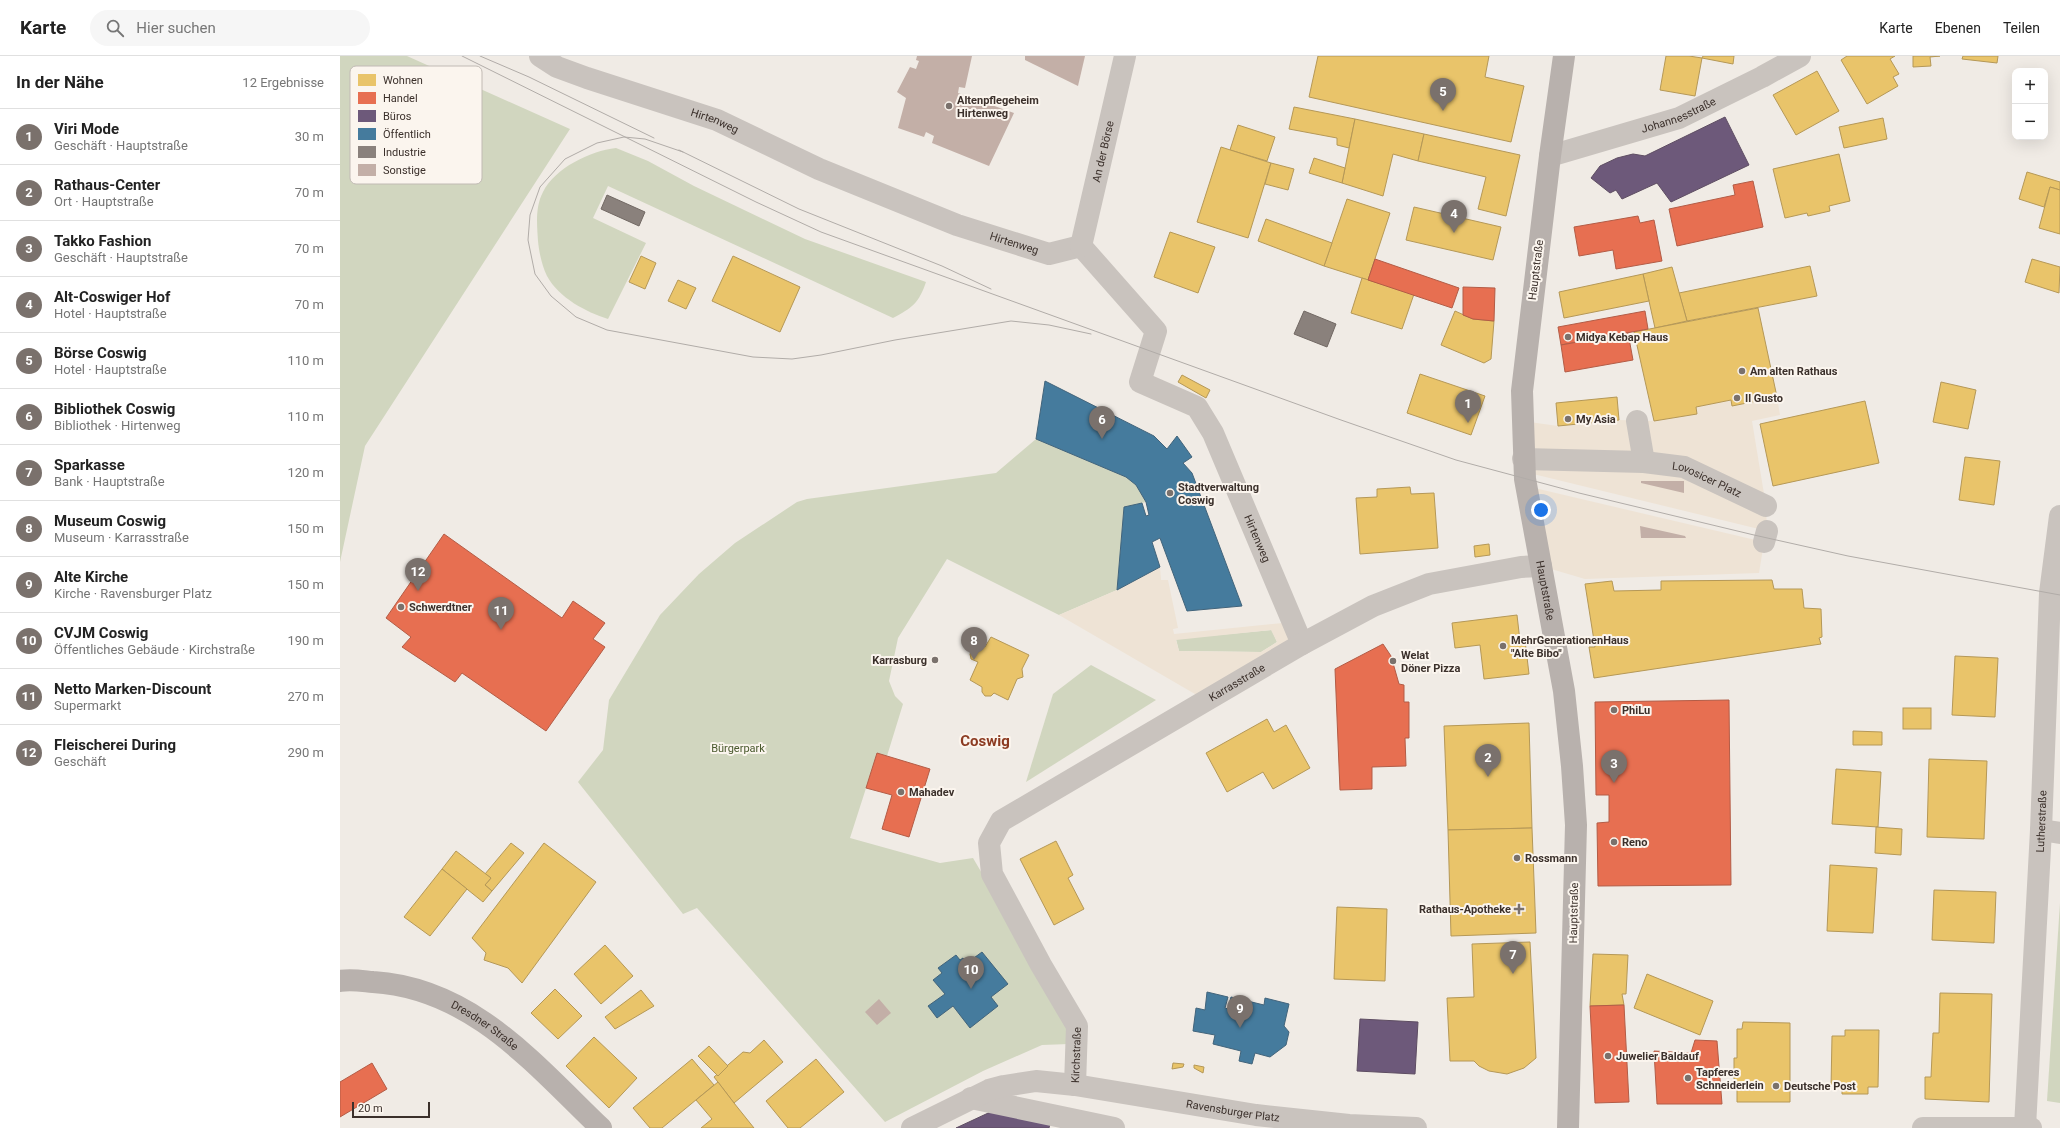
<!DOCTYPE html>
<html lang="de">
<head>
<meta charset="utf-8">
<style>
	:root { --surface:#fff; --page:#f6f6f6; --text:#222; --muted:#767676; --line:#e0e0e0; --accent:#7a716c }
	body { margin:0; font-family:Roboto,sans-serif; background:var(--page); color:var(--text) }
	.controls { position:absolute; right:12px; top:12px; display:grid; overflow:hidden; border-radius:8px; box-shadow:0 4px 16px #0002 }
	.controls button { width:36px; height:36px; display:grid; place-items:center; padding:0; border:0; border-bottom:1px solid var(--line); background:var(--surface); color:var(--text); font:20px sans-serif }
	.scale { position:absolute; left:12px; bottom:10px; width:78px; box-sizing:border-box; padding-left:4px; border:2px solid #3b302b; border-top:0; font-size:11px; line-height:14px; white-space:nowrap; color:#3b302b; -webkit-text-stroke:3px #fbf5ee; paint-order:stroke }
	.you { position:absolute; left:1201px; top:454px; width:14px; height:14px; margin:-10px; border:3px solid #fff; border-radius:50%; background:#1a73e8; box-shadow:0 0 0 6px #1a73e833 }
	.badge { display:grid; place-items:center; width:26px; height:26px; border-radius:50%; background:var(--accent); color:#fff; font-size:13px; font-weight:700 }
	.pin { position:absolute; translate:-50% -33px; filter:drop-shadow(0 1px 2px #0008) }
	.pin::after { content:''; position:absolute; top:21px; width:14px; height:12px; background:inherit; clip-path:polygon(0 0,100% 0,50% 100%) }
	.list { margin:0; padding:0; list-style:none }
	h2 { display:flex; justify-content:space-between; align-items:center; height:52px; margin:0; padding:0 16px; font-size:17px }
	h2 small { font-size:13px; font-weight:400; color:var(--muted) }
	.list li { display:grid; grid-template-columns:26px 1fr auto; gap:12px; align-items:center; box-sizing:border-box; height:56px; padding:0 16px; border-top:1px solid var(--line) }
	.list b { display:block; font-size:15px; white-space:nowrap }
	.list p { margin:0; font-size:13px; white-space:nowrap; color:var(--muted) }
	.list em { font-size:13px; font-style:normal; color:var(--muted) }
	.icon { flex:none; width:22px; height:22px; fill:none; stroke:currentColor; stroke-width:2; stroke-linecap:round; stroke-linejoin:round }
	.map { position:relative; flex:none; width:1720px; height:1072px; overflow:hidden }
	header { display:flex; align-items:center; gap:24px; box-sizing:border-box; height:56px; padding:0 20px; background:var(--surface); border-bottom:1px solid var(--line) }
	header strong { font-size:19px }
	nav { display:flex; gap:22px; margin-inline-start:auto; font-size:14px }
	.search { width:280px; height:36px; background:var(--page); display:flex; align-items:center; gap:10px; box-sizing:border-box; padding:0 14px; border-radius:22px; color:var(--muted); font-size:15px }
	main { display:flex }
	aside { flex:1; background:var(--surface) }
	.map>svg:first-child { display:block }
	.green { fill:#d1d6bf }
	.plaza { fill:#eee3d5; fill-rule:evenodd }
	.homes { fill:#e9c46a; stroke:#b59857 }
	.shops { fill:#e76f51; stroke:#b35c46 }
	.offices { fill:#6d597a; stroke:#5e4d62 }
	.public { fill:#457b9d; stroke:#42647b }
	.industry { fill:#8a817c; stroke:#726964 }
	.building { fill:#c3afa7 }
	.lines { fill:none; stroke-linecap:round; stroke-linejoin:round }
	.minor { stroke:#c9c3be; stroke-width:22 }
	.major { stroke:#b8b1ad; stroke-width:22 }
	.tram { stroke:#b1aca8; stroke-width:1 }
	.poi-dot { fill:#7a716c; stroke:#fbf5ee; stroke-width:1.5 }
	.labels { text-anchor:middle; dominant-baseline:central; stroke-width:4; stroke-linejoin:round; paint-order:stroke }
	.poi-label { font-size:11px; font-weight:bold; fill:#3b302b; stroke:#fbf5ee; text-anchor:start }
	.street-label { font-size:11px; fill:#3b302b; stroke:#fbf5ee }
	.park-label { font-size:11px; fill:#4a5a2e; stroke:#fbf5ee }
	.district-label { font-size:15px; font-weight:bold; fill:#8c3b22; stroke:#fbf5ee }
	.key { fill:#fbf5ee; stroke:#c1bab4; stroke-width:1 }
	.key-label { font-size:11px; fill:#3b302b }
</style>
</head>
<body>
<header>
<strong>Karte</strong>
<div class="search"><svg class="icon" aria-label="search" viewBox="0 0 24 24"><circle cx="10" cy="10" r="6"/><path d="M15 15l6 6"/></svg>Hier suchen</div>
<nav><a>Karte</a><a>Ebenen</a><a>Teilen</a></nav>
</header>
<main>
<aside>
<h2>In der Nähe<small>12 Ergebnisse</small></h2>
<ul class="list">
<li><span class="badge">1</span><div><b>Viri Mode</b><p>Geschäft · Hauptstraße</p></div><em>30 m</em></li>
<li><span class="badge">2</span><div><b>Rathaus-Center</b><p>Ort · Hauptstraße</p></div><em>70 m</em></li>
<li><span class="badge">3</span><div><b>Takko Fashion</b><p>Geschäft · Hauptstraße</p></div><em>70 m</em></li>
<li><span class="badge">4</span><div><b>Alt-Coswiger Hof</b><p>Hotel · Hauptstraße</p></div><em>70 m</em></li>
<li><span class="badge">5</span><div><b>Börse Coswig</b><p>Hotel · Hauptstraße</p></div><em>110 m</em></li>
<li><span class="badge">6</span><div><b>Bibliothek Coswig</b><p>Bibliothek · Hirtenweg</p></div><em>110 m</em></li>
<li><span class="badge">7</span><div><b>Sparkasse</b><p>Bank · Hauptstraße</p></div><em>120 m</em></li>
<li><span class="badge">8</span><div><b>Museum Coswig</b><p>Museum · Karrasstraße</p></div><em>150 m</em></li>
<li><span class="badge">9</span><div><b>Alte Kirche</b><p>Kirche · Ravensburger Platz</p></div><em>150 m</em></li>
<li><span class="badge">10</span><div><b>CVJM Coswig</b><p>Öffentliches Gebäude · Kirchstraße</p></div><em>190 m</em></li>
<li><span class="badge">11</span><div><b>Netto Marken-Discount</b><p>Supermarkt</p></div><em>270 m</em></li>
<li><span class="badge">12</span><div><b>Fleischerei During</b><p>Geschäft</p></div><em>290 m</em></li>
</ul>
</aside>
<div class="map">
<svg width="1720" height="1072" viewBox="0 0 1720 1072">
	<rect width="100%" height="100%" fill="#f0ebe5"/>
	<!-- green -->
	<g class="green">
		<path d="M0 0H67L230 73 25 390 0 506Z"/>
		<path d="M276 92 308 105 354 130 465 183 586 226C579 247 572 252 553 262L268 130 253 162 306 187 268 263C246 256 219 242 207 220 202 210 199 196 198 185 197 169 195 151 203 136 215 112 250 95 276 92Z"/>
		<path d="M696 383 786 421 796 429 806 446 784 451 777 534 719 559 607 503 558 582 549 625 555 640 563 648 547 700 537 698 510 782 600 807 633 802 731 969 729 988 702 989 643 1015 545 1066 357 852 343 858 238 726 263 694 269 644 320 559 359 518 395 487 457 446 467 443 656 417Z"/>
		<path d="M932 574 937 586 921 596 839 595 836 583Z"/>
		<path d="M751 609 816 644 686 726 713 638Z"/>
		<path d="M1720 847V1047L1707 1045Z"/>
	</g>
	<!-- plaza -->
	<g class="plaza">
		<path d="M1437 341 1440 359 1412 365 1426 450 1427 475 1185 416 1182 365 1218 370 1279 364 1314 365 1357 358 1356 351 1391 344 1393 350Z"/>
		<path d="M1186 430 1424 486 1419 517 1245 523 1201 510Z"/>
		<path d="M820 511 821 524H828L838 572 833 573 834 578 953 566 962 588 867 645 719 559 777 534ZM931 574 937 586 921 596 839 595 836 584Z"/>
	</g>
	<!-- homes -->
	<g class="homes">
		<path d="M978 0H1149L1145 21 1184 30 1171 86 969 41Z"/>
		<path d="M1326 0H1349L1362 2 1355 40 1320 34Z"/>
		<path d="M1363 0H1394L1393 8 1362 2Z"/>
		<path d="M1507 0H1555L1550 3 1559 18 1553 21 1558 30 1527 48 1501 4Z"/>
		<path d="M1573 0H1600L1590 1 1591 10 1573 11Z"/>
		<path d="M1623 0H1658L1657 7 1622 3Z"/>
		<path d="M1477 15 1499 55 1456 79 1433 39Z"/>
		<path d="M954 51 1015 63 1009 92 997 89V82L949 73Z"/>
		<path d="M1543 62 1547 83 1504 92 1499 71Z"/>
		<path d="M1015 63 1084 78 1078 105 1053 98 1043 140 1002 127Z"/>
		<path d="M898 69 935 81 927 105 890 94Z"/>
		<path d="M1084 78 1180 99 1166 160 1138 153 1146 121 1078 105Z"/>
		<path d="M881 91 931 107 908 182 857 166Z"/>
		<path d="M1499 98 1510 145 1489 150 1490 155 1468 160 1467 157 1445 162 1433 113Z"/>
		<path d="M974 102 1005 112 1002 127 969 117Z"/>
		<path d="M931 107 954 113 948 134 925 128Z"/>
		<path d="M1687 116 1720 126V134L1710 131 1704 151 1679 143Z"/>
		<path d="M1710 131 1720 134V178L1699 172Z"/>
		<path d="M1007 143 1050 157 1028 224 984 210Z"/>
		<path d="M1074 151 1161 171 1153 204 1066 184Z"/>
		<path d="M926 163 992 187 984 210 918 185Z"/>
		<path d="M830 176 875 191 858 237 814 221Z"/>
		<path d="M301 200 316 207 305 233 289 226Z"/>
		<path d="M393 200 460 231 440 276 372 245Z"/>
		<path d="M1692 203 1720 211 1719 237 1685 226Z"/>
		<path d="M1470 210 1477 240 1347 265 1339 237Z"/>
		<path d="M1332 211 1347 265 1315 272 1303 218Z"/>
		<path d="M1303 218 1309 245 1224 262 1219 236Z"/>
		<path d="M1022 222 1074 238 1062 273 1011 257Z"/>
		<path d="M338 224 356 232 346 253 328 245Z"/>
		<path d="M1418 252 1437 341 1392 350 1391 344 1356 351 1357 358 1314 365 1294 276Z"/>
		<path d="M1115 255 1133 263 1154 265 1151 303 1144 307 1101 289Z"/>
		<path d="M1080 318 1145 340 1131 379 1067 357Z"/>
		<path d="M842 319 870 334 866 342 838 326Z"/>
		<path d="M1601 326 1636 334 1628 373 1593 366Z"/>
		<path d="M1277 341 1279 364 1218 370 1216 347Z"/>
		<path d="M1525 345 1539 407 1433 430 1420 368Z"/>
		<path d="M1625 401 1660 405 1654 449 1619 444Z"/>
		<path d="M1070 431 1071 438 1094 437 1098 492 1020 498 1016 442 1037 441V433Z"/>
		<path d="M1149 488 1150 499 1135 501 1134 490Z"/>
		<path d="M1432 524 1434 533H1462L1464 552 1481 553 1482 581 1479 582 1481 588 1254 622 1249 591H1255L1245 528 1272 525 1274 535 1321 534V525Z"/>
		<path d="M1177 559 1180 585 1185 584 1189 618 1144 623 1140 589 1115 592 1112 567Z"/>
		<path d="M651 581 689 599 682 613 683 621 677 623 668 644 654 637 651 640H645L642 636V631L630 624 638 606 631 603 630 598 635 590 641 588 645 591Z"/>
		<path d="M1615 600 1658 602 1655 661 1612 659Z"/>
		<rect x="1563" y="652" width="28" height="21"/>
		<path d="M927 663 934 676 946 669 970 712 933 733 923 716 887 736 866 697Z"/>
		<path d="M1189 667 1192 772 1108 774 1104 670Z"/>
		<path d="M1513 675 1542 676V689H1513Z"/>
		<path d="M1589 703 1647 705 1644 783 1587 781Z"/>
		<path d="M1496 713 1541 716 1538 771 1492 768Z"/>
		<path d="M1536 771 1562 773 1561 799 1535 797Z"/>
		<path d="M1192 772 1196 877 1111 880 1108 774Z"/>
		<path d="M716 785 733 819 728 822 744 853 714 869 680 803Z"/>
		<path d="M171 787 184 797 152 835 145 829 151 822 145 818Z"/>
		<path d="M204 787 256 826 182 927 168 912 144 904 146 897 132 882Z"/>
		<path d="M116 795 151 822 145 829 152 835 143 846 102 813Z"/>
		<path d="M1490 809 1537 812 1533 877 1487 875Z"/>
		<path d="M102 813 127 833 90 880 64 861Z"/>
		<path d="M1594 834 1656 836 1654 887 1592 884Z"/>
		<path d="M997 851 1047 853 1045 925 994 923Z"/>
		<path d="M1190 886 1196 1002 1184 1012 1167 1018 1149 1015 1139 1010 1134 1005H1110L1107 942 1134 941 1132 888Z"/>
		<path d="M265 889 293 920 261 948 234 918Z"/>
		<path d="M1253 898 1288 899 1286 938H1282L1284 949 1250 950Z"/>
		<path d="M1307 918 1373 945 1360 979 1294 952Z"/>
		<path d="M215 933 242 960 218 983 191 957Z"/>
		<path d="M301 934 314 950 275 973 265 961Z"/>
		<path d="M1600 937 1652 938 1649 1046 1585 1043V1021H1591L1593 977H1599Z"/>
		<path d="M1403 966 1450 967V1046H1397V1025H1394V1002H1397V973H1402Z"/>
		<path d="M1505 974H1539L1538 1031H1528V1038H1502V1032H1491L1492 980H1505Z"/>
		<path d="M254 981 297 1022 269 1052 226 1010Z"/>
		<path d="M424 984 443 1006 394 1047 374 1021 403 996 410 997Z"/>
		<path d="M369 990 388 1010 378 1020 358 1000Z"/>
		<path d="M352 1003 374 1029 322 1072H310L293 1052Z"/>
		<path d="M476 1003 504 1036 460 1072H448L426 1045Z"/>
		<path d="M833 1007 844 1008 843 1011 832 1013Z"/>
		<path d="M854 1009 864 1011 863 1017 854 1012Z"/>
		<path d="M378 1026 394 1047 414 1072H361L372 1063 356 1044Z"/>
	</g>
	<!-- shops -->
	<g class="shops">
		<path d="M1413 125 1423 171 1337 190 1329 153 1395 139 1393 129Z"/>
		<path d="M1298 160 1300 167 1314 164 1322 205 1276 213 1273 194 1239 200 1234 171Z"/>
		<path d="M1035 203 1119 232 1112 252 1028 224Z"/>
		<path d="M1123 231 1155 232 1154 265 1133 263 1123 259Z"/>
		<path d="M1305 255 1308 273 1221 289 1218 271Z"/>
		<path d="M1288 277 1293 304 1225 316 1221 289Z"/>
		<path d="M104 478 222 562 233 545 265 567 253 583 265 591 206 675 122 617 115 626 62 591 71 581 46 562Z"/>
		<path d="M1043 588 1051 600 1059 628 1064 629V646H1069V682H1065L1066 710 1032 711V733L1000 734 995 613Z"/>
		<path d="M1389 644 1391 829 1258 830 1257 767 1269 766V739H1256L1255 646Z"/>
		<path d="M537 697 590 713 569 781 542 773 552 739 526 732Z"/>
		<path d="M1284 949 1289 1046 1255 1047 1250 950Z"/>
		<path d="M1355 984 1377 985 1382 1048H1317L1314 995 1351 997Z"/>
		<path d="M32 1007 47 1033 0 1061V1026Z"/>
	</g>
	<!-- offices -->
	<g class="offices">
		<path d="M1385 61 1409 109 1331 146 1317 127 1282 143 1276 134 1270 137 1251 122 1260 110 1277 102 1293 98 1305 100Z"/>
		<path d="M1020 963 1078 966 1075 1018 1017 1015Z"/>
		<path d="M659 1052 711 1063 709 1072H616Z"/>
	</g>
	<!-- public -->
	<g class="public">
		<path d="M705 325 814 380 827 393 837 380 852 401 843 407 852 417 902 550 847 555 820 482 812 486 820 511 777 534 784 451 802 447 806 460 809 459 806 446 796 429 786 421 696 383Z"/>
		<path d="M642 896 668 928 651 941 658 950 630 972 613 950 597 962 588 950 605 938 593 924 602 917 598 912 616 899 620 904 623 902 627 907Z"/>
		<path d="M867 936 888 941 885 952 888 953 891 941 924 949 925 942 949 948 944 970 949 976 946 989 930 1001 915 997 912 1008 899 1005 901 995 873 988 875 979 853 975 856 952 865 954Z"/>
	</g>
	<!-- industry -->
	<g class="industry">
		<path d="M267 139 305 156 299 170 261 153Z"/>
		<path d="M964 255 996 268 987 291 954 278Z"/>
	</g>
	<!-- building -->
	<g class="building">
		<path d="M577 0H632L625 32 619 31 618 37 674 57 649 110 592 87 594 80 586 76 584 81 558 72 566 42 557 36 570 11 576 13 579 5 576 4Z"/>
		<path d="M685 0H745L738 30 685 4Z"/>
		<path d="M1301 425H1344V437L1301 427Z"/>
		<path d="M1300 470 1345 480 1346 482H1301Z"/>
		<path d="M539 943 551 957 537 969 525 956Z"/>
	</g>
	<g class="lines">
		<!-- minor -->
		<g class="minor">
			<path id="s1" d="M200 0 217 11 247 22 377 64 479 113 617 169 709 198 741 190"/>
			<path id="s2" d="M1210 100 1339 62 1422 21 1460 0"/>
			<path id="s3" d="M741 190 816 275 800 326 857 351 873 377 962 588"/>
			<path id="s4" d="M741 190 785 0"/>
			<path d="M1297 365 1304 406"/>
			<path id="s5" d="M1183 403 1304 406 1344 411 1426 450"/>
			<path d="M1424 486 1427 475"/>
			<path d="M1701 774 1720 777"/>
			<path id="s6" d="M735 1029 737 970 701 909 652 818 649 787 661 765 962 588 1033 550 1089 528 1181 511 1201 510"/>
			<path d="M631 1042 774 1072"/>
			<path id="s7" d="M1685 1071 1701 774 1710 537 1720 460"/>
			<path id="s8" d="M572 1072 649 1034 664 1030 696 1025 735 1029 916 1059 1009 1069 1076 1072"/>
			<path d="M1583 1072H1691"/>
		</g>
		<!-- major -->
		<g class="major">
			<path id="s9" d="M1224 0 1210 100 1182 335 1185 423 1224 635 1232 710 1236 769 1228 1072"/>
			<path id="s10" d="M0 925C11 923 22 925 33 926 132 932 194 1008 261 1072"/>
		</g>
		<!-- tram -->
		<g class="tram">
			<path d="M122 0 416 146 481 176 1001 364 1116 404 1239 437 1414 479 1508 500 1720 539"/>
			<path d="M140 0 189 21 314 82"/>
			<path d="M339 94 459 153 602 210 651 233"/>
			<path d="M343 96 305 83 284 81 257 87 225 103 200 131 190 159 188 184 195 218 211 240 236 261 267 274 413 301 452 303 481 299 555 284 671 265 709 269 751 278"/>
		</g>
	</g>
	<!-- markers -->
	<g class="poi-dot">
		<circle cx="609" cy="50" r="4"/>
		<circle cx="1228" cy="281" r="4"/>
		<circle cx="1402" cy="315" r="4"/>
		<circle cx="1397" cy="342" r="4"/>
		<circle cx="1228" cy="363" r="4"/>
		<circle cx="830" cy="437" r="4"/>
		<circle cx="61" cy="551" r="4"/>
		<circle cx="1163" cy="590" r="4"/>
		<circle cx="595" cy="604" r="4"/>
		<circle cx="1053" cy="605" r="4"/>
		<circle cx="1274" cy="654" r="4"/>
		<circle cx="561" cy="736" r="4"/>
		<circle cx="1274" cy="786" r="4"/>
		<circle cx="1177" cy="802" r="4"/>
		<path d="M1177 847h4v4h4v4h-4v4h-4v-4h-4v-4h4z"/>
		<circle cx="1268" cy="1000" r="4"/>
		<circle cx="1348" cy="1022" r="4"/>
		<circle cx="1436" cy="1030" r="4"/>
	</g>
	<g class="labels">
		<!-- poi labels -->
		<g class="poi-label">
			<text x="617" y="44">Altenpflegeheim<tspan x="617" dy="13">Hirtenweg</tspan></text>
			<text x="1236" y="281">Midya Kebap Haus</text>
			<text x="1410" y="315">Am alten Rathaus</text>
			<text x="1405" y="342">Il Gusto</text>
			<text x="1236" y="363">My Asia</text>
			<text x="838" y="431">Stadtverwaltung<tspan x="838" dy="13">Coswig</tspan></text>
			<text x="69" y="551">Schwerdtner</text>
			<text x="1171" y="584">MehrGenerationenHaus<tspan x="1171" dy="13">"Alte Bibo"</tspan></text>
			<text x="1061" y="599">Welat<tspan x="1061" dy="13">Döner Pizza</tspan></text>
			<text x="587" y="604" text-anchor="end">Karrasburg</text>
			<text x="1282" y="654">PhiLu</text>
			<text x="569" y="736">Mahadev</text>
			<text x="1282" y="786">Reno</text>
			<text x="1185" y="802">Rossmann</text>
			<text x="1171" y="853" text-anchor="end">Rathaus-Apotheke</text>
			<text x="1276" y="1000">Juwelier Baldauf</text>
			<text x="1356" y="1016">Tapferes<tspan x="1356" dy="13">Schneiderlein</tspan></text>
			<text x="1444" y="1030">Deutsche Post</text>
		</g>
		<!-- street labels -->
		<g class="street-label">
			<text stroke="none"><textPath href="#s2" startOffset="135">Johannesstraße</textPath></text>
			<text stroke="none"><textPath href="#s1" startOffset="187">Hirtenweg</textPath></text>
			<text stroke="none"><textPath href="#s4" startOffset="97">An der Börse</textPath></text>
			<text stroke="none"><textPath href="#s1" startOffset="511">Hirtenweg</textPath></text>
			<text transform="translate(1196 214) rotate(-83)">Hauptstraße</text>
			<text stroke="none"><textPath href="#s5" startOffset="187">Lovosicer Platz</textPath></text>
			<text stroke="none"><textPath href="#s3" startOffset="374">Hirtenweg</textPath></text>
			<text stroke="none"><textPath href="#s9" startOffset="539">Hauptstraße</textPath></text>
			<text stroke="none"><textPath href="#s6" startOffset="563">Karrasstraße</textPath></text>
			<text stroke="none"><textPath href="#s7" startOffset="306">Lutherstraße</textPath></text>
			<text transform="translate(1234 857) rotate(-89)">Hauptstraße</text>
			<text stroke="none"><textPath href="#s10" startOffset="155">Dresdner Straße</textPath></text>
			<text stroke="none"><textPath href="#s6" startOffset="30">Kirchstraße</textPath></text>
			<text stroke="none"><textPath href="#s8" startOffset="333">Ravensburger Platz</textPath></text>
		</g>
		<!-- park labels -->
		<g class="park-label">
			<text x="398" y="692">Bürgerpark</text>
		</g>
		<!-- district labels -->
		<g class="district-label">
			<text x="645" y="685">Coswig</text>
		</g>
	</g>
	<!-- legend -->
	<rect x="10" y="10" width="132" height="118" rx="6" class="key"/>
	<rect x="18" y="18" width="18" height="12" fill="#e9c46a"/>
	<rect x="18" y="36" width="18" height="12" fill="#e76f51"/>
	<rect x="18" y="54" width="18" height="12" fill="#6d597a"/>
	<rect x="18" y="72" width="18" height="12" fill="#457b9d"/>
	<rect x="18" y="90" width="18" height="12" fill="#8a817c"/>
	<rect x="18" y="108" width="18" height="12" fill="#c3afa7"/>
	<g class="key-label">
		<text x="43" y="28">Wohnen</text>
		<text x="43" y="46">Handel</text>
		<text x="43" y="64">Büros</text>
		<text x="43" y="82">Öffentlich</text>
		<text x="43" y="100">Industrie</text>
		<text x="43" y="118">Sonstige</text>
	</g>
</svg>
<div class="controls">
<button>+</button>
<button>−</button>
</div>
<div class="scale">20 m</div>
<div class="you"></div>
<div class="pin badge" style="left:1128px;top:367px">1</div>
<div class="pin badge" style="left:1148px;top:721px">2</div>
<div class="pin badge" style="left:1274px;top:727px">3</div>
<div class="pin badge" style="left:1114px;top:177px">4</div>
<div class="pin badge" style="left:1103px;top:55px">5</div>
<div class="pin badge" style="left:762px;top:383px">6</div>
<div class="pin badge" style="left:1173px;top:918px">7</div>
<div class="pin badge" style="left:634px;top:604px">8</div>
<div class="pin badge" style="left:900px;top:972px">9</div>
<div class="pin badge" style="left:631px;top:933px">10</div>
<div class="pin badge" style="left:161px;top:574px">11</div>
<div class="pin badge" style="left:78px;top:535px">12</div>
</div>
</main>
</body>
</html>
